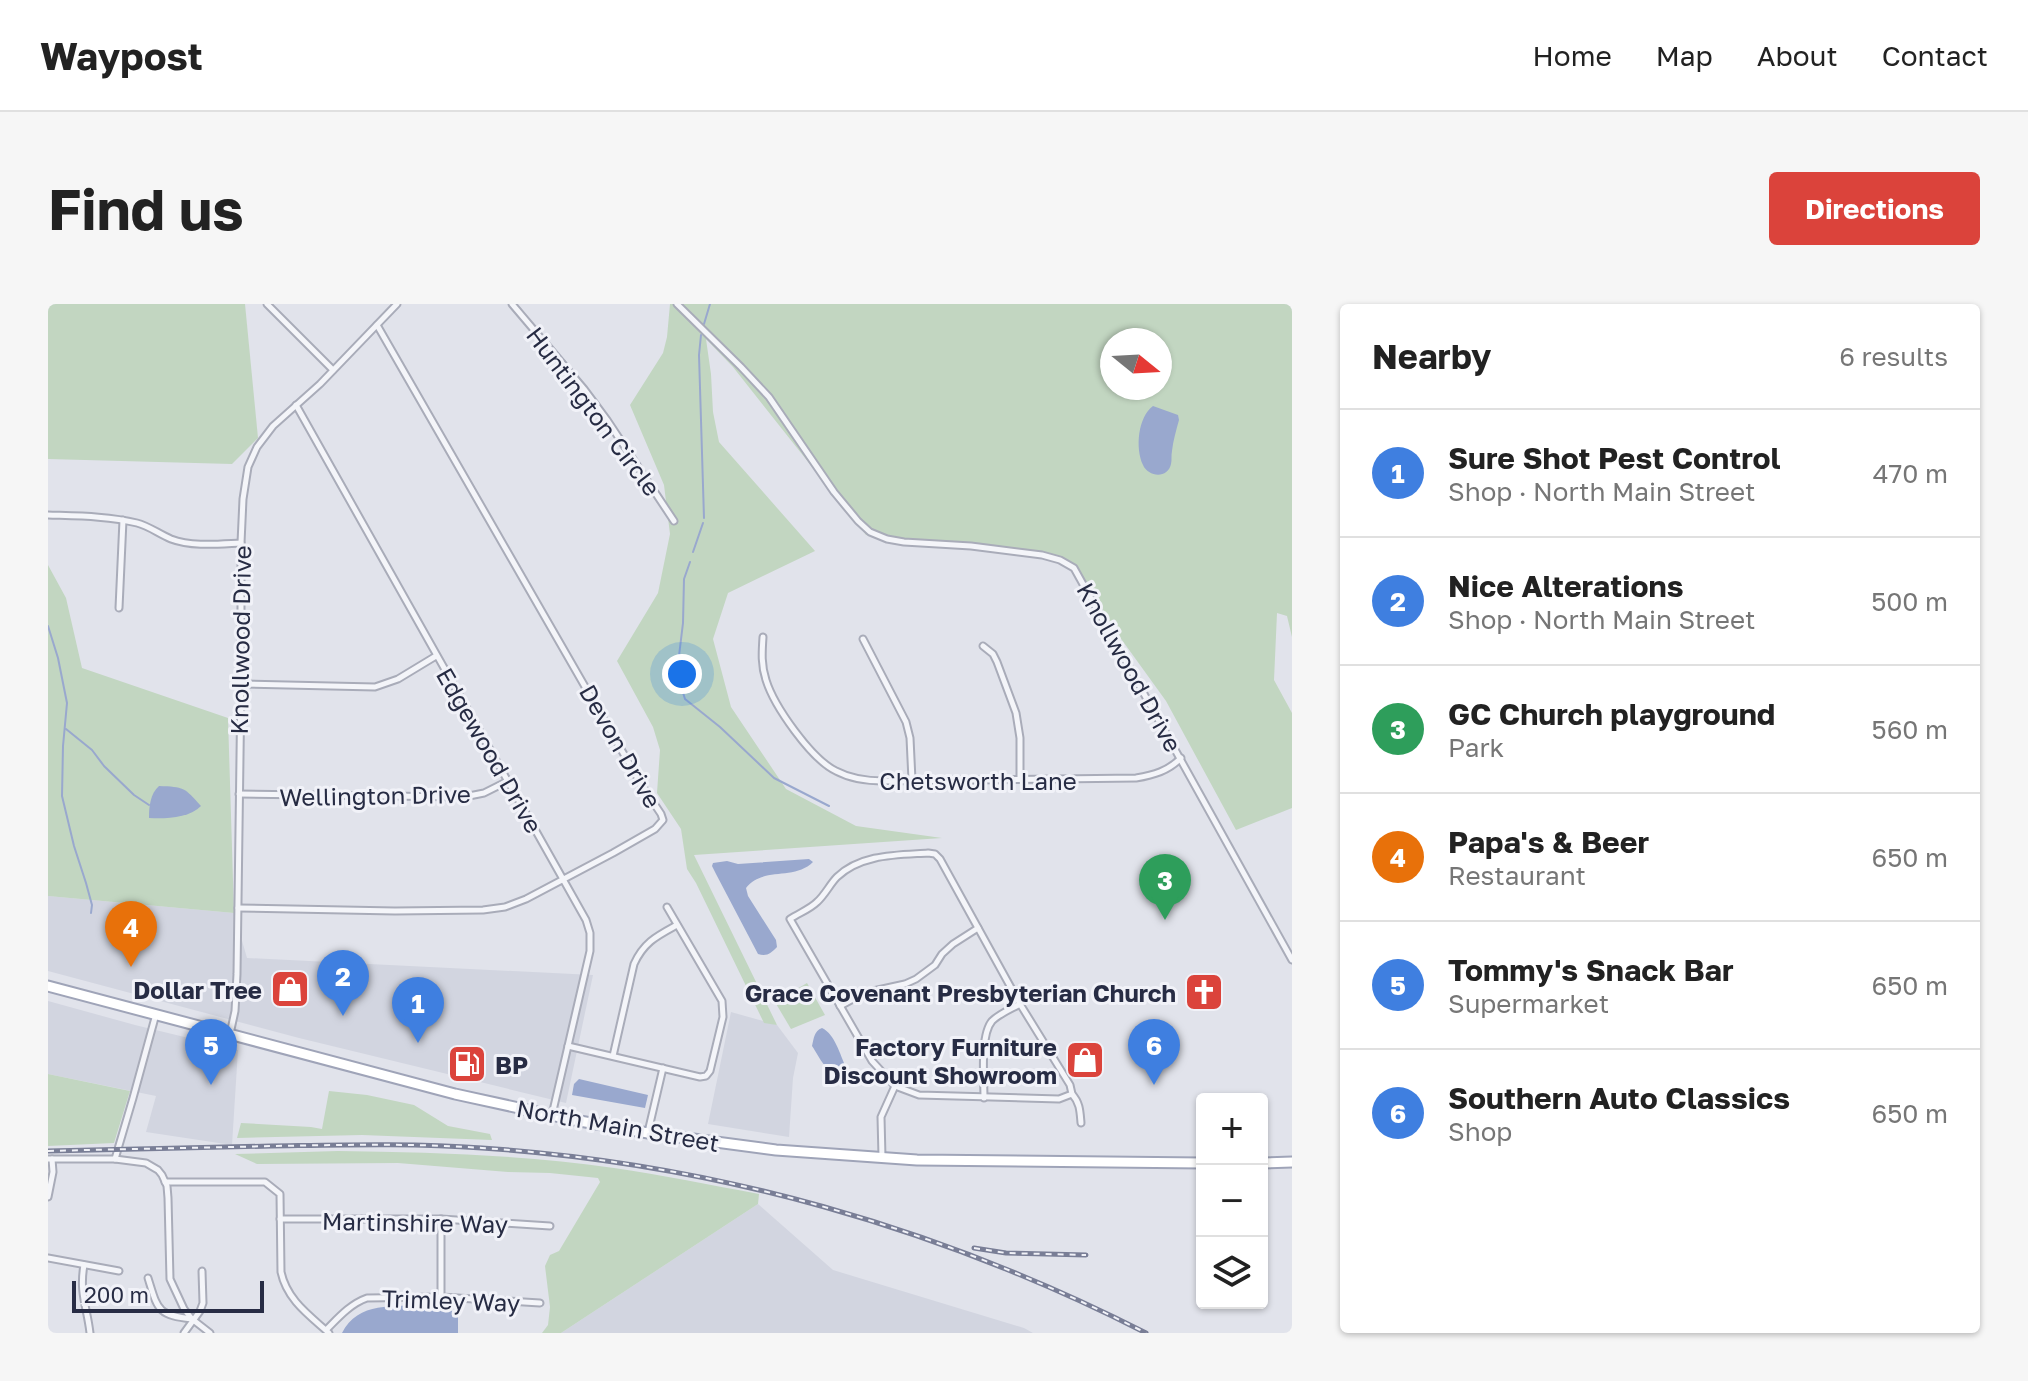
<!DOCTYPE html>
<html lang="en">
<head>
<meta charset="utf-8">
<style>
	:root { --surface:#fff; --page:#f6f6f6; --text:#222; --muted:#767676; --line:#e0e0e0; --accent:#db433b }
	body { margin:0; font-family:"Golos Text",sans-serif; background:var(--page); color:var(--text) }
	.controls { position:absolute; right:24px; bottom:24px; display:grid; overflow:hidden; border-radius:8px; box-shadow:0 2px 6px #0004 }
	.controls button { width:72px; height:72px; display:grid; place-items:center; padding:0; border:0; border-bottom:2px solid var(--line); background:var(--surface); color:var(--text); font:40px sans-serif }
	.compass { position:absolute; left:1052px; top:24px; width:72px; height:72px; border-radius:50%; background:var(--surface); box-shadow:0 2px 6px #0004; rotate:108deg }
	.scale { position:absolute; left:24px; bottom:20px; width:192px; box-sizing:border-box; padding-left:8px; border:4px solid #272c44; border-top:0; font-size:22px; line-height:28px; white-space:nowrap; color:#272c44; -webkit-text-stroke:6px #f1f2f8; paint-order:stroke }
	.you { position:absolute; left:634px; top:370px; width:28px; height:28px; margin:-20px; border:6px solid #fff; border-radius:50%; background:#1a73e8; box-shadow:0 0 0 12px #1a73e833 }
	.badge { display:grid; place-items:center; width:52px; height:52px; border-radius:50%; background:var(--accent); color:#fff; font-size:26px; font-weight:700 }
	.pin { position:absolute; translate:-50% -66px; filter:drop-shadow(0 2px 4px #0008) }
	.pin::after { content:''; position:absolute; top:42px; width:28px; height:24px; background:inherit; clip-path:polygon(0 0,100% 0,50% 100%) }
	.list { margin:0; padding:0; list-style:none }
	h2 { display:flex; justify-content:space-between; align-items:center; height:104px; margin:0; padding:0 32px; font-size:34px }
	h2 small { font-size:26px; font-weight:400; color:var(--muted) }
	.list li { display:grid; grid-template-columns:52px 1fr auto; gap:24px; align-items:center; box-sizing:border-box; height:128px; padding:0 32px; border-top:2px solid var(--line) }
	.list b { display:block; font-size:30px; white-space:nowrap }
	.list p { margin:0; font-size:26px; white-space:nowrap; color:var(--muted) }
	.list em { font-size:26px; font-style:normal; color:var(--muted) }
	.icon { flex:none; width:44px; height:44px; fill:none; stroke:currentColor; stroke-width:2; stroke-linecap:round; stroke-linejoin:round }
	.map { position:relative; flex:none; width:1244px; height:1029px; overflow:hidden; border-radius:8px }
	header { display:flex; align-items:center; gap:48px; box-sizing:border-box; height:112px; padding:0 40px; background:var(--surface); border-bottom:2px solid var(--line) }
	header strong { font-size:38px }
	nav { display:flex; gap:44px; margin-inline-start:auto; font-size:28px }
	.intro { display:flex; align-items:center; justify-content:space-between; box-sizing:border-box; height:192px; padding:0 48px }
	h1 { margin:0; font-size:56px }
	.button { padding:20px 36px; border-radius:8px; background:var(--accent); color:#fff; font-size:28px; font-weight:700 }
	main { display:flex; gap:48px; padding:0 48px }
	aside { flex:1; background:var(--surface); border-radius:8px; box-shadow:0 2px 6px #0004 }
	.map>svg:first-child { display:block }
	.built { fill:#d2d5e0 }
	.green { fill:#c2d6c1; fill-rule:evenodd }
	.water { fill:#99a8ce }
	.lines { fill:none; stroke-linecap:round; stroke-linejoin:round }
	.stream { stroke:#99a8ce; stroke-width:2 }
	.street-casing { stroke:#a9acb9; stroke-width:9 }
	.primary-casing { stroke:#9fa4b8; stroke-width:13 }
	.street { stroke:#f4f5f9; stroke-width:5 }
	.primary { stroke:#fff; stroke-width:9 }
	.rail-casing { stroke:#797e96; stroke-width:5 }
	.rail { stroke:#f1f2f8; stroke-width:2; stroke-dasharray:6; stroke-linecap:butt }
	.labels { text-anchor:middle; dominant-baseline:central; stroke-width:6; stroke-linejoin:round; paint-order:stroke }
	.street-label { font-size:24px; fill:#272c44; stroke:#f1f2f8 }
	.poi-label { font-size:24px; font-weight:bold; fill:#272c44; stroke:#f1f2f8; text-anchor:end }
</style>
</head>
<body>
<header>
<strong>Waypost</strong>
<nav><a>Home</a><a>Map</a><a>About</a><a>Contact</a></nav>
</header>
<div class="intro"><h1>Find us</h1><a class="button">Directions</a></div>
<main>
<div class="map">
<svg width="1244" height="1029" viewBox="0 0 1244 1029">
	<rect width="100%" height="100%" fill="#e1e3eb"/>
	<!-- built -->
	<g class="built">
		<path d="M0 592 186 609 199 654 545 671 518 799 251 734 0 667Z"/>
		<path d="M0 697 87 721 190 746 184 841 98 828 108 792 0 770Z"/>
		<path d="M683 708 729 721 750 749 745 774 741 833 660 820Z"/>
		<path d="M710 900 785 966 976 1024 985 1029H513Z"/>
	</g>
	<!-- green -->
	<g class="green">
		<path d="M0 0H197L210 134 184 160 0 155Z"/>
		<path d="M622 0H1244V333L1239 312 1229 309 1226 376 1244 409V504L1188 526 1118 397 1019 260 945 242 818 231 685 63 658 35 663 70 665 108 671 138 767 247 680 289 665 335 683 403 738 485 808 522 894 534 646 551 729 721 716 719 648 579 639 565 633 525 609 489 612 446 605 423 569 357 610 289 622 230 616 181 582 101 615 49 619 33ZM1064 36H1112V84H1064Z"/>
		<path d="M0 261 18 294 34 364 180 414 186 609 0 592Z"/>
		<path d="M759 679 777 711 743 725 727 698Z"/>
		<path d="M0 770 82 787 66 839 0 842Z"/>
		<path d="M281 787 319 791 366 801 400 822 442 830 444 836 314 831 189 834 193 819 263 823 274 825Z"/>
		<path d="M290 847C382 848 475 851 566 864 614 871 663 881 711 890L710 900 513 1029H494L500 1021 502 1003 497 962 502 951 511 947 552 878 550 874 502 869 460 868 350 859 209 860 187 850Z"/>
	</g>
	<!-- water -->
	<g class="water">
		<path d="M1105 102 1130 111 1131 116C1128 127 1125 137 1124 147 1123 152 1124 156 1123 160 1120 175 1100 173 1095 161 1087 144 1090 113 1105 102Z"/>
		<path d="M111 482C136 483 136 483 153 502 142 514 117 515 101 514 101 503 102 490 111 482Z"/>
		<path d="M761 555 765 558C746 577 715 562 698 584L700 592 728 636 729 643C723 649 719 653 710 650L668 570 664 562 665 559 679 557 690 560Z"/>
		<path d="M774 724C787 730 792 751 798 763L795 768C777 770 773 755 764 742 766 734 766 727 774 724Z"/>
		<path d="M531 775 600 791 597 804 524 791 526 780Z"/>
		<path d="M377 1001 398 1003 410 1011V1029H294C310 997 346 1003 377 1001Z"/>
	</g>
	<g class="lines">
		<!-- stream -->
		<g class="stream">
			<path d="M656 20 662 0"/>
			<path d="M653 31 651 51 656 214"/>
			<path d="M645 248 655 219"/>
			<path d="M642 258 636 275 635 319 630 360 631 376 637 395 672 423 726 474 781 502"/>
			<path d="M0 322 10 354 19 399 15 442 14 492 26 542 38 579 44 601 43 609"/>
			<path d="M18 425 44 446 56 462 86 491 101 501"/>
		</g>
		<!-- street casing -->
		<g class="street-casing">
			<g id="street">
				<path d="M219 0 285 66"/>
				<path d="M464 0 536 85 559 116 626 217"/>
				<path d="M629 0 693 63 721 93 786 188 810 217 822 228 839 235 856 238 923 242 994 251 1012 256 1026 264 1244 656"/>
				<path d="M248 101 538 616 542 629V647L504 811"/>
				<path d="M0 211C29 212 60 212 89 219 101 222 111 230 123 235 144 243 171 240 193 239"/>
				<path d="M71 304 75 216"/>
				<path d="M715 333C714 348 713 361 718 376 726 402 763 455 788 467 803 475 819 477 836 477L1088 474C1106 471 1120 467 1133 454"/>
				<path d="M815 335 858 418 862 434 864 476"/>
				<path d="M935 342 945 350 949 358 968 409 972 434V475"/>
				<path d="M193 380 327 383 350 375 388 352"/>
				<path d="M191 490 416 493 436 489 460 477"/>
				<path d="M880 549 887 550 892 555 972 700 1022 781 1024 790 1011 795 871 791 847 782 824 757 742 615C751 609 762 605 769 598 777 591 782 580 789 573 813 550 849 551 880 549Z"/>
				<path d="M190 604 347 607 435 606 457 603 478 595 565 549 607 525 615 516 613 510 593 480 329 21"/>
				<path d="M792 702 816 689 857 680 868 675 887 661 894 650 905 640 930 624"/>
				<path d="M182 730 187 707 189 670 193 380V239L195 195 200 163 209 143 225 122 272 80 349 0"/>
				<path d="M520 742 652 773 658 772 662 767 675 713 674 697 619 603"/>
				<path d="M565 752 586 660C596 638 609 632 629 621"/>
				<path d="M1024 790C1032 799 1032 807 1033 819"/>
				<path d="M936 794C936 775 932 731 944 717 951 710 963 705 972 700"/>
				<path d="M600 828 615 764"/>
				<path d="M834 853 833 813 847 782"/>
				<path d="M0 855H67L98 859 110 866 114 871 119 882 120 894 122 975 136 1005 144 1015 162 1029"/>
				<path d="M67 855 85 794 108 710"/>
				<path d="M117 878H217L232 890 233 968C239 996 261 1011 281 1029"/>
				<path d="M0 893 5 868 4 855"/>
				<path d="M232 915H393L502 922"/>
				<path d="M393 915V993"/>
				<path d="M0 954 71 967"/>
				<path d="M36 961C31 989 39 1003 42 1029"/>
				<path d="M100 974C110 1006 109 1011 144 1015"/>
				<path d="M278 1026C290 1014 302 1000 319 994L393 993 492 999"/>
				<path d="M136 1029 152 1007 155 999 154 967"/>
			</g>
		</g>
		<!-- primary casing -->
		<g class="primary-casing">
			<g id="primary">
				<path d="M0 682 407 790 526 816 600 829 728 846 869 856 1154 859"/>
				<path d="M1214 859 1244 858"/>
			</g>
		</g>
		<!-- street -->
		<use href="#street" class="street"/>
		<!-- primary -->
		<use href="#primary" class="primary"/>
		<!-- rail casing -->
		<g class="rail-casing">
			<g id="rail">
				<path d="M0 847C74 845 149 844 223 842 294 841 364 839 434 844 666 859 892 924 1098 1029"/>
				<path d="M926 944 958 949 1038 951"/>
			</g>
		</g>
		<!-- rail -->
		<use href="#rail" class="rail"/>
	</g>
	<!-- icons -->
	<defs>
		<g id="shop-square" transform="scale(2)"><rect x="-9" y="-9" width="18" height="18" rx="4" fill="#db433b" stroke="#f1f2f8"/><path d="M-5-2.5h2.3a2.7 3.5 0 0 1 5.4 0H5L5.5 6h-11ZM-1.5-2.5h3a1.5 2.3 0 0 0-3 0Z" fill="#fff"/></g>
		<g id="church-square" transform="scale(2)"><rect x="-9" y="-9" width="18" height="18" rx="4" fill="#db433b" stroke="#f1f2f8"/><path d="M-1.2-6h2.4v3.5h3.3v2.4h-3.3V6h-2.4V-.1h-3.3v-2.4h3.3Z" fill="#fff"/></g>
		<g id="fuel-square" transform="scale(2)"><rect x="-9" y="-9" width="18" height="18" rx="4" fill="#db433b" stroke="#f1f2f8"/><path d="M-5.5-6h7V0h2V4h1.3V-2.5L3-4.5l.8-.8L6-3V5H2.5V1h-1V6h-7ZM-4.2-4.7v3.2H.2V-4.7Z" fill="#fff"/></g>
	</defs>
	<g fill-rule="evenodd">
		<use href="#shop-square" x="242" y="685"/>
		<use href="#church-square" x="1156" y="688"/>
		<use href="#shop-square" x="1037" y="756"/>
		<use href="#fuel-square" x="419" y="760"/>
	</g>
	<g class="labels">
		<!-- street labels -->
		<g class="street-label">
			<text transform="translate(546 107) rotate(53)">Huntington Circle</text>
			<text transform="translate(192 336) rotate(-89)">Knollwood Drive</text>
			<text transform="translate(1082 363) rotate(61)">Knollwood Drive</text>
			<text transform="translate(573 442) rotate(60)">Devon Drive</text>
			<text transform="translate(442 446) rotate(60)">Edgewood Drive</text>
			<text x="930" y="476">Chetsworth Lane</text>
			<text transform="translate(327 491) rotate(-1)">Wellington Drive</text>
			<text transform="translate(570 821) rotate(10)">North Main Street</text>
			<text transform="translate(367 918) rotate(1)">Martinshire Way</text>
			<text transform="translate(403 996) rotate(2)">Trimley Way</text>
		</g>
		<!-- poi labels -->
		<g class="poi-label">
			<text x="214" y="685">Dollar Tree</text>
			<text x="1128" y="688">Grace Covenant Presbyterian Church</text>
			<text x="1009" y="742">Factory Furniture<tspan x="1009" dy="28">Discount Showroom</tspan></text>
			<text x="447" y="760" text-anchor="start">BP</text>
		</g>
	</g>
</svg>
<div class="controls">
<button>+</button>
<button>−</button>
<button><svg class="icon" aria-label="layers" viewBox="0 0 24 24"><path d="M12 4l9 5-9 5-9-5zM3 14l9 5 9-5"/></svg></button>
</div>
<svg class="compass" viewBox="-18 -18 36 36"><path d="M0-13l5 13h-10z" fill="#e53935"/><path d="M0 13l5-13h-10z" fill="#767676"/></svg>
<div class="scale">200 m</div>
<div class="you"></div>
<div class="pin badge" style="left:370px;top:739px;background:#3f7fe0">1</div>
<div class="pin badge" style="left:295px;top:712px;background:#3f7fe0">2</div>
<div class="pin badge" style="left:1117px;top:616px;background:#2e9e5b">3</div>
<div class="pin badge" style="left:83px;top:663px;background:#e8710a">4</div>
<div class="pin badge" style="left:163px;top:781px;background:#3f7fe0">5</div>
<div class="pin badge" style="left:1106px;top:781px;background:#3f7fe0">6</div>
</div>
<aside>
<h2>Nearby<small>6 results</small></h2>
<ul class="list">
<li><span class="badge" style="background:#3f7fe0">1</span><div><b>Sure Shot Pest Control</b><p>Shop · North Main Street</p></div><em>470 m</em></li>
<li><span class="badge" style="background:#3f7fe0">2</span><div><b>Nice Alterations</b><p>Shop · North Main Street</p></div><em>500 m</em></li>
<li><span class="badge" style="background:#2e9e5b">3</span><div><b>GC Church playground</b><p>Park</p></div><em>560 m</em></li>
<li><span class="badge" style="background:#e8710a">4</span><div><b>Papa's &amp; Beer</b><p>Restaurant</p></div><em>650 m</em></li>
<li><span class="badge" style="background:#3f7fe0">5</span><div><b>Tommy's Snack Bar</b><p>Supermarket</p></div><em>650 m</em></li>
<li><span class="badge" style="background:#3f7fe0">6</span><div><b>Southern Auto Classics</b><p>Shop</p></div><em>650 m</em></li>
</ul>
</aside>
</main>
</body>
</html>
